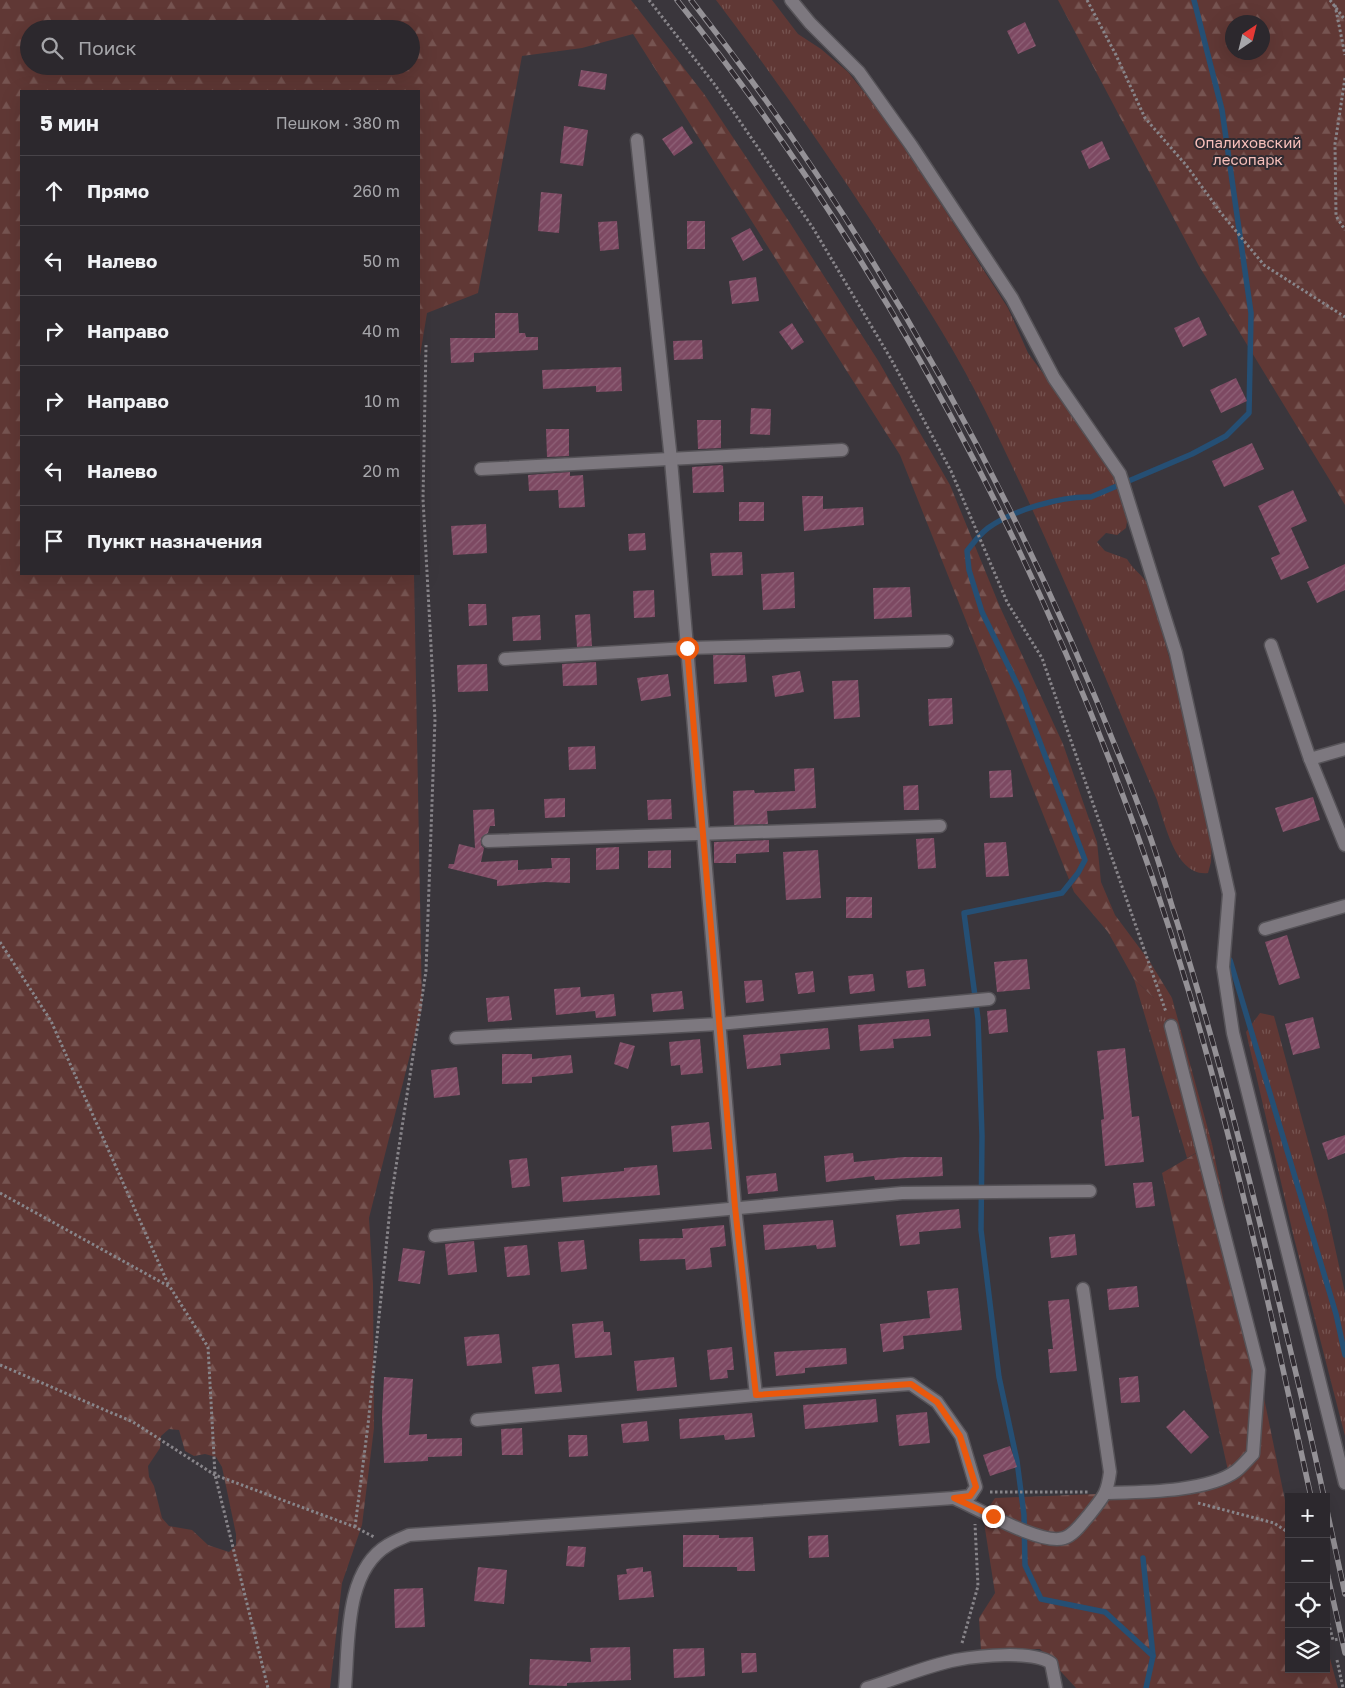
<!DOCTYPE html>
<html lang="ru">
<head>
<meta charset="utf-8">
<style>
	:root { --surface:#2c282d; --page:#343035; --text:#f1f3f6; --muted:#a6a6aa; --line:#484449 }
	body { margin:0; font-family:"Golos Text",sans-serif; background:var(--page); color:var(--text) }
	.controls { position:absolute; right:15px; bottom:15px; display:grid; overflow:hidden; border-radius:0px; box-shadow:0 5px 20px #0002 }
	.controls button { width:45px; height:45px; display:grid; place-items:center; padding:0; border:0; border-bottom:1px solid var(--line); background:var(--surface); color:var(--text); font:25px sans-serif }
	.compass { position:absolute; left:1225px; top:15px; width:45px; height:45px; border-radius:50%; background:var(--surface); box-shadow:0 5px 20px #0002; rotate:35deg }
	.stop { position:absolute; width:15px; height:15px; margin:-11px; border:4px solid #ea580c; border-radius:50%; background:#fff }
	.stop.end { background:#ea580c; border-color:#fff; box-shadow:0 1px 5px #0008 }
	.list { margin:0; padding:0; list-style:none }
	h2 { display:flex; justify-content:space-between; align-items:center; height:65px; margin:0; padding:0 20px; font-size:21px }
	h2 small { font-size:16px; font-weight:400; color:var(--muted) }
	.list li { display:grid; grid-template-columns:32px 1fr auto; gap:15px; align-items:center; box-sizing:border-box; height:70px; padding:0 20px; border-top:1px solid var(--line) }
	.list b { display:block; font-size:19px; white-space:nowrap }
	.list em { font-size:16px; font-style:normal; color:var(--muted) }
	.icon { flex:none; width:28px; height:28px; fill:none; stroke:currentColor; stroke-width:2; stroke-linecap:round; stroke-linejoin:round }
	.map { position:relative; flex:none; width:1345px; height:1688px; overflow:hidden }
	.search { position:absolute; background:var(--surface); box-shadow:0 5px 20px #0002; left:20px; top:20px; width:400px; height:55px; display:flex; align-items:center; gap:12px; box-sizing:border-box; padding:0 18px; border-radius:28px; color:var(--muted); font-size:19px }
	.panel { position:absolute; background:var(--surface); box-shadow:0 5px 20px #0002; left:20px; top:90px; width:400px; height:485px; border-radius:0px }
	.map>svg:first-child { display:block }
	.grass { fill:url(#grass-tufts) }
	.forest { fill:url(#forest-firs); fill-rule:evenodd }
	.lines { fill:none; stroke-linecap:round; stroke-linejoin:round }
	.stream { stroke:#254f74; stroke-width:5.5 }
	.building { fill:url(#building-hatch) }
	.minor-casing { stroke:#565358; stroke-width:15 }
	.path { stroke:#88858a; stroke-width:3; stroke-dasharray:2.5 2.5; stroke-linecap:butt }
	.minor { stroke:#7d787f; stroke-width:12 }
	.rail-casing { stroke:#949196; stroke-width:5.5 }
	.rail { stroke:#302b31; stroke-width:4; stroke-dasharray:11; stroke-linecap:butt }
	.route { stroke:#ea580c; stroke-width:6 }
	.labels { text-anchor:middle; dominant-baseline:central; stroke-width:4; stroke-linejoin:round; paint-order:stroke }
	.park-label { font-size:15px; fill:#f7bfba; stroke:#302b31 }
</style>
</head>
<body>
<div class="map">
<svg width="1345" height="1688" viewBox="0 0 1345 1688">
	<defs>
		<pattern id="grass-tufts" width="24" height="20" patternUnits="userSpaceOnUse" patternTransform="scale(1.25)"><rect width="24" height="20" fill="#603835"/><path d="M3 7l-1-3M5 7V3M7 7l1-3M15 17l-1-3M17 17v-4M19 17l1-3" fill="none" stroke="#765451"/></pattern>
		<pattern id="forest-firs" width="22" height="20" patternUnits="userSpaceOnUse" patternTransform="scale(1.25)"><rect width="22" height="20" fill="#603835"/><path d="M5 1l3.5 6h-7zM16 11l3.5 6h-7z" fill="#765451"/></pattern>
		<pattern id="building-hatch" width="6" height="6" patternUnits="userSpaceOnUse" patternTransform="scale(1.25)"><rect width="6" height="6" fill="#7d4962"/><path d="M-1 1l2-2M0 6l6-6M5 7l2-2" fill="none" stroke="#8f6278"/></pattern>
	</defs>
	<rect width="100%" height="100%" fill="#3a363c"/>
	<!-- grass -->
	<g class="grass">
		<path d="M716 0H772L798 34 821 49 848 72 880 112 914 162 1008 308 1028 353 1095 444 1114 477 1127 521 1126 528 1117 535 1106 533 1097 542 1105 551 1127 559C1133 570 1143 575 1149 586L1179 692 1212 839 1211 862 1208 873C1176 877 1165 824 1157 800 1102 670 1049 539 986 412 955 349 916 289 877 230 826 152 773 75 716 0Z"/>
		<path d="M1134 979 1154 998H1172L1212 1144 1187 1158Z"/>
		<path d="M1260 1013 1274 1016 1327 1211 1345 1293V1436L1294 1238 1246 1032Z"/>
	</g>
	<!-- forest -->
	<g class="forest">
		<path d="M0 0H631L704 94 790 223 879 362 950 485 1000 607 1063 744 1097 842 1101 882 1115 915 1150 962 1172 998H1154L1134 979 1108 932 1074 892 900 455 633 34 582 48 522 56 478 293 427 313 419 362V91H21V574H414L422 1007 369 1218 373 1284 374 1428 362 1525 342 1583 330 1688H0ZM29 29H411V66H29ZM169 1429 179 1430 185 1451 194 1456 205 1454 216 1457 222 1467 236 1534V1545L229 1552 208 1545 192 1530 169 1526 162 1518 154 1486 149 1477 148 1466 160 1448 161 1436Z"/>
		<path d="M1058 0H1345V505L1199 266ZM1232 22H1262V52H1232Z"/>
		<path d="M1212 1144 1289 1520V1669H1326V1644L1338 1688H1076L1040 1649 981 1650 979 1618 995 1593 983 1516 995 1498 1121 1493 1229 1475 1162 1173Z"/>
	</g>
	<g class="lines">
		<!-- stream -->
		<g class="stream">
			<path d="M1230 960 1336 1314 1345 1355"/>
			<path d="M1143 1558 1153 1656 1146 1688"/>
			<path d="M1153 1656 1105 1612 1041 1599 1025 1565 1024 1515 1017 1461 999 1377 981 1230 982 1136 978 1019 964 913 1062 893 1078 873 1085 860 1020 690 982 612 969 570 967 551C973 543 980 534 988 528 1013 510 1061 496 1091 497L1192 454 1226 436 1249 413 1251 313 1222 110 1194 0"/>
		</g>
	</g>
	<!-- building -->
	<g class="building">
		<path d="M1025 22 1036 46 1018 54 1007 31Z"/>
		<path d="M581 70 607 74 605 90 578 86Z"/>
		<path d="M564 126 588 130 583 166 560 163Z"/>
		<path d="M682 126 693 143 674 156 662 139Z"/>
		<path d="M1102 141 1110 159 1089 169 1081 151Z"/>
		<path d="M541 192 562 194 559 233 538 231Z"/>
		<path d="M617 221 619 249 600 251 598 222Z"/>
		<rect x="687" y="221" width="18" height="28"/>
		<path d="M750 228 763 250 743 261 731 238Z"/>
		<path d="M756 277 759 301 732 304 729 281Z"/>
		<path d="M495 313H518L519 333H525L526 337H538V350L474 353V362L451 363 450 338H495Z"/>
		<path d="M1199 317 1207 335 1183 347 1174 328Z"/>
		<path d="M792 323 804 342 792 350 779 332Z"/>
		<path d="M702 340 703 359 674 360 673 341Z"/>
		<path d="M621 367 622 391 596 392V386L543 389 542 370Z"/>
		<path d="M1236 378 1247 401 1221 413 1210 390Z"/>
		<path d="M751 408 771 409 770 435 750 434Z"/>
		<path d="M697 420H721V448L698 449Z"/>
		<path d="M546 429H569V456L547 457Z"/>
		<path d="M1252 443 1264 469 1224 487 1212 461Z"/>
		<path d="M721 465 723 466 724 492 693 493 692 467Z"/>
		<path d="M570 472V476L583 475 585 507 559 508 558 490 529 491 528 475Z"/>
		<path d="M1293 490 1307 521 1291 528 1309 568 1281 580 1271 558 1280 554 1258 506Z"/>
		<path d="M802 496H823V509L863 507 864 525 804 531Z"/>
		<rect x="739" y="502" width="25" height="19"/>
		<path d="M486 524 487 553 453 555 451 526Z"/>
		<path d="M645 533 646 550 629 551 628 534Z"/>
		<path d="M742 552 743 575 712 576 710 553Z"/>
		<path d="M1345 564V590L1317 603 1307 582Z"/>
		<path d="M794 572 795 608 763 610 761 574Z"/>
		<path d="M910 587 912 617 874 619 873 588Z"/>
		<path d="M654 590 655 617 634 618 633 591Z"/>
		<path d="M468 604H486L487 625 469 626Z"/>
		<path d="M590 614 592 646 577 647 575 615Z"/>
		<path d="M540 615 541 640 513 641 512 617Z"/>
		<path d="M713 655H745L747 682 714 684Z"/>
		<path d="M596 662 597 685 563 686 562 664Z"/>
		<path d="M487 664 488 691 458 692 457 665Z"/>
		<path d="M800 671 804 692 775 697 772 676Z"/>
		<path d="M668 674 671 696 641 701 637 678Z"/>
		<path d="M858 680 860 717 834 719 832 681Z"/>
		<path d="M952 698 953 724 929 726 928 699Z"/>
		<path d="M595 746 596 769 569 770 568 747Z"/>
		<path d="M814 768 816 808 767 811 768 824 734 825 733 791 754 790 755 793 795 791 794 769Z"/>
		<path d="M1011 770 1013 797 990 798 989 771Z"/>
		<path d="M918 785 919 810H904L903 786Z"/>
		<path d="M1313 797 1320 820 1283 832 1275 808Z"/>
		<path d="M565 798V817L545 818 544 799Z"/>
		<path d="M671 799 672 819 648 820 647 800Z"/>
		<path d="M494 809 495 826H490L488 833 481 838V845L484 848 481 862 518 860V870L552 868 551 858H570V883L545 882 497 886V880L448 868 449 864H454L459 844 475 848 473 810Z"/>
		<path d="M934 838 936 868 918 869 916 839Z"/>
		<path d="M769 840V852L736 854V863H714V842Z"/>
		<path d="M1006 842 1009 876 986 877 984 843Z"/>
		<path d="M619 847V869L596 870V848Z"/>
		<path d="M671 850V868H648V851Z"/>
		<path d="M818 850 821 898 786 900 783 852Z"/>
		<rect x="846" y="897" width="26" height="21"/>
		<path d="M1287 935 1300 978 1279 985 1265 942Z"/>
		<path d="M1027 959 1030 989 997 992 994 962Z"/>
		<path d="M924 969 926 986 908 988 906 971Z"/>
		<path d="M813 971 815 992 798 994 795 973Z"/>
		<path d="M873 974 875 991 850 994 848 976Z"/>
		<path d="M762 980 764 1001 746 1003 744 981Z"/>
		<path d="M580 987 581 997 614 994 616 1016 596 1018 595 1011 556 1015 554 989Z"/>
		<path d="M682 991 684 1009 653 1012 651 994Z"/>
		<path d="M509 996 512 1020 488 1022 486 998Z"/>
		<path d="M1006 1009 1008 1032 989 1034 987 1011Z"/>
		<path d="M1313 1017 1320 1048 1293 1055 1285 1024Z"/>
		<path d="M929 1019 931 1036 893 1039 894 1048 860 1051 858 1025Z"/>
		<path d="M828 1028 830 1049 780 1054 781 1065 747 1069 743 1035Z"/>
		<path d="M700 1039 703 1073 681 1075 680 1065 671 1066 669 1042Z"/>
		<path d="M620 1042 635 1046 628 1069 614 1064Z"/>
		<path d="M1125 1048 1132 1117 1139 1116 1144 1162 1105 1166 1101 1120 1104 1119 1097 1051Z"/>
		<path d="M502 1054H532V1059L571 1055 573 1073 532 1077V1083L502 1084Z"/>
		<path d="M457 1067 460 1095 434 1098 431 1070Z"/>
		<path d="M709 1122 712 1149 673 1152 671 1126Z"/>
		<path d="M1345 1135V1153L1328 1160 1322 1143Z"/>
		<path d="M853 1153 854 1162 904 1157H942L943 1176 875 1180 874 1176 826 1182 824 1156Z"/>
		<path d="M527 1158 530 1186 512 1188 509 1160Z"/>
		<path d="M657 1165 660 1195 563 1202 561 1177 624 1171V1168Z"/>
		<path d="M776 1173 778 1191 748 1194 746 1176Z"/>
		<path d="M1152 1182 1155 1206 1136 1208 1133 1183Z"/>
		<path d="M959 1209 961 1228 919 1232 920 1244 900 1246 896 1215Z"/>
		<path d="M833 1220 836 1247 817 1249 816 1245 765 1250 763 1225Z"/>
		<path d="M724 1225 726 1246 710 1248 712 1267 686 1270 685 1259 640 1261 639 1239 683 1238 682 1229Z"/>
		<path d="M1075 1234 1077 1255 1051 1258 1049 1237Z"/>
		<path d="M584 1240 587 1269 561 1272 558 1242Z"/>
		<path d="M474 1241 477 1272 448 1275 445 1244Z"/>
		<path d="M527 1245 530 1275 507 1277 504 1247Z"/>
		<path d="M403 1248 425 1251 420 1284 398 1281Z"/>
		<path d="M1137 1286 1139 1307 1109 1310 1107 1289Z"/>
		<path d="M958 1288 962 1330 903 1336 904 1349 883 1352 880 1324 930 1318 927 1291Z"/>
		<path d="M1069 1299 1077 1371 1050 1373 1048 1349H1053L1048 1301Z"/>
		<path d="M603 1321 604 1332H610L612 1355 575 1358 572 1324Z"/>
		<path d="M499 1334 502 1363 467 1366 464 1337Z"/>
		<path d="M732 1347 734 1370H727L728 1378 710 1380 707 1350Z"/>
		<path d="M846 1348 847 1364 805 1368V1373L776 1376 774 1352Z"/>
		<path d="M674 1357 677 1387 637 1391 634 1361Z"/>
		<path d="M559 1364 562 1392 535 1394 532 1367Z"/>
		<path d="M1138 1376 1140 1402 1121 1403 1119 1378Z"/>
		<path d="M384 1377 413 1379 409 1435 427 1434V1439L462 1438V1456L428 1457V1461L384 1463 382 1417Z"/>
		<path d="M876 1399 878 1422 805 1429 803 1405Z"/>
		<path d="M1184 1410 1209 1437 1191 1454 1166 1427Z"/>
		<path d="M927 1412 930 1443 899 1446 896 1415Z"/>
		<path d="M752 1413 755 1437 725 1440 724 1435 680 1439 679 1419Z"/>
		<path d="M647 1421 649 1441 623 1443 621 1424Z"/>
		<path d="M522 1428 523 1455H502L501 1429Z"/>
		<path d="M568 1435H587L588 1456 569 1457Z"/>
		<path d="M1010 1446 1017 1467 990 1476 983 1455Z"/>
		<path d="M683 1535H719V1538L753 1537 755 1571H737V1567H683Z"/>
		<path d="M828 1535 829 1557 809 1558 808 1536Z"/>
		<path d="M568 1546 586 1547 584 1567 566 1566Z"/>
		<path d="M478 1567 507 1570 504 1604 474 1601Z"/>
		<path d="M643 1567V1572L651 1571 654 1597 619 1600 617 1575 627 1574 626 1569Z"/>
		<path d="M423 1588 425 1627 395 1628 394 1589Z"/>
		<path d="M630 1647 631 1680 567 1683V1686L529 1685 530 1659 591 1662 590 1648Z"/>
		<path d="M704 1648 705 1676 674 1678 673 1649Z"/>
		<path d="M741 1653H756L757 1672 742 1673Z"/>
	</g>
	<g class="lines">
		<!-- minor casing -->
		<g class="minor-casing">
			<g id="minor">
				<path d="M791 0 810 23 859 72 911 145 1012 298 1054 378 1120 474 1176 653 1229 894 1223 967 1233 1033 1345 1483"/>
				<path d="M481 469 842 450"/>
				<path d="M1271 645 1310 759 1345 845"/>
				<path d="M505 659 687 648 947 641"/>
				<path d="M1310 759 1345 749"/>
				<path d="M488 841 940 826"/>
				<path d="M1265 929 1345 906"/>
				<path d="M456 1038 719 1024 989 999"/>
				<path d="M435 1236 902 1193 1090 1191"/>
				<path d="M477 1420 756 1395"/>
				<path d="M1107 1493C1142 1492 1208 1492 1236 1471 1242 1466 1248 1459 1253 1454L1259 1370 1171 1026"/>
				<path d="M954 1498C977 1508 1042 1546 1064 1538 1074 1535 1082 1523 1089 1515 1103 1497 1107 1495 1110 1472L1083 1289"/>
				<path d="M345 1688C349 1643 344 1571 388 1545 394 1541 402 1538 409 1535L954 1498 970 1496 976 1487 961 1436 937 1402 911 1384 756 1395 735 1207 671 460 637 140"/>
				<path d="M867 1688C896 1679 926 1666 956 1660 978 1656 1033 1650 1051 1663L1056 1688"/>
			</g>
		</g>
		<!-- path -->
		<g class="path">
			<path d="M649 0 715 85 813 228 891 359 951 471 1007 602 1042 658 1166 1012"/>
			<path d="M1087 0 1116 55 1145 118 1186 165 1221 213 1264 265 1345 317"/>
			<path d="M1330 0 1345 20"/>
			<path d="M1335 5 1345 55"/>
			<path d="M1345 78 1335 144 1336 216 1345 230"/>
			<path d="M0 942 51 1021 169 1286"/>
			<path d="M0 1193 170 1287 208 1347 215 1475 268 1688"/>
			<path d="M0 1365 133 1422 215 1475 355 1527 374 1537"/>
			<path d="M990 1492H1089"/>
			<path d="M1198 1503 1274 1523 1289 1533"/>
			<path d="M355 1527 368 1425 391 1199 426 971 435 719 423 499 426 345"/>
			<path d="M1326 1613 1333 1640 1345 1638"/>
			<path d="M962 1643 978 1586 975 1524"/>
			<path d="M1337 1660 1343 1688"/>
		</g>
		<!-- minor -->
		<use href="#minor" class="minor"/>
		<!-- rail casing -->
		<g class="rail-casing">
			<g id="rail">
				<path d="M677 0C909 292 1082 634 1189 992 1238 1158 1274 1328 1311 1497"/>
				<path d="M691 0C885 248 1033 525 1144 820 1157 853 1166 888 1177 922 1210 1027 1238 1132 1264 1240 1284 1325 1306 1411 1324 1497"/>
				<path d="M1326 1506 1345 1594"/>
				<path d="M1326 1568 1345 1653"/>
			</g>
		</g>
		<!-- rail -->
		<use href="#rail" class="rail"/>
	</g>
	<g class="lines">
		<!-- route -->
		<path class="route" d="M687 648 735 1207 756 1395 911 1384 937 1402 960 1436 976 1487 970 1496 954 1498 993 1516"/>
	</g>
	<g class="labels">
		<!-- park labels -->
		<g class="park-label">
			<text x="1248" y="142">Опалиховский<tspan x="1248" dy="17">лесопарк</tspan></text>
		</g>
	</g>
</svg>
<div class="controls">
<button>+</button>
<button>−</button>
<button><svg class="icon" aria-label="locate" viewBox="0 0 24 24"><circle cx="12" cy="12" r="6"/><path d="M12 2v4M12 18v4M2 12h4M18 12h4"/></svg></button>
<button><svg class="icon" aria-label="layers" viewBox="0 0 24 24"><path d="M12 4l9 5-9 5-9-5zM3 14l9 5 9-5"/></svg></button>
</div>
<svg class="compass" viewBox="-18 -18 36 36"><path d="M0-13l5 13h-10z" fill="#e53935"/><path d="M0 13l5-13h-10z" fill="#a6a6aa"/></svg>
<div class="stop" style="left:687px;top:648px"></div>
<div class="stop end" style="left:993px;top:1516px"></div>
<div class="search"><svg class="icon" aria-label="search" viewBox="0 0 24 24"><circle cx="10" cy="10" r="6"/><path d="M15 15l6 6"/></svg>Поиск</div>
<section class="panel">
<h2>5 мин<small>Пешком · 380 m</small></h2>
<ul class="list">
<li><svg class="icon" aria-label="ahead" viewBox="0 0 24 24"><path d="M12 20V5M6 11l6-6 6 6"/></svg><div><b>Прямо</b></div><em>260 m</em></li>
<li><svg class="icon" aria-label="left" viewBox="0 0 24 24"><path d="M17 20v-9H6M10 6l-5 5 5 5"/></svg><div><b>Налево</b></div><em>50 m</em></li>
<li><svg class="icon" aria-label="right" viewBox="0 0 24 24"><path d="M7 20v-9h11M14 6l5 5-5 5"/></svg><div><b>Направо</b></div><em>40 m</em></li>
<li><svg class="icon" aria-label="right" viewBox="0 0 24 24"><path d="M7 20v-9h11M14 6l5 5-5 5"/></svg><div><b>Направо</b></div><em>10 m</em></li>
<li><svg class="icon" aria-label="left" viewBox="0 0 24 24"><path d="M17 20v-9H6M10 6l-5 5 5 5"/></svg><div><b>Налево</b></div><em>20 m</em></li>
<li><svg class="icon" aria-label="arrive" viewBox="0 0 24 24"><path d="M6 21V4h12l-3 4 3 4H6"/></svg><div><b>Пункт назначения</b></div></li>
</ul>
</section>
</div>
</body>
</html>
